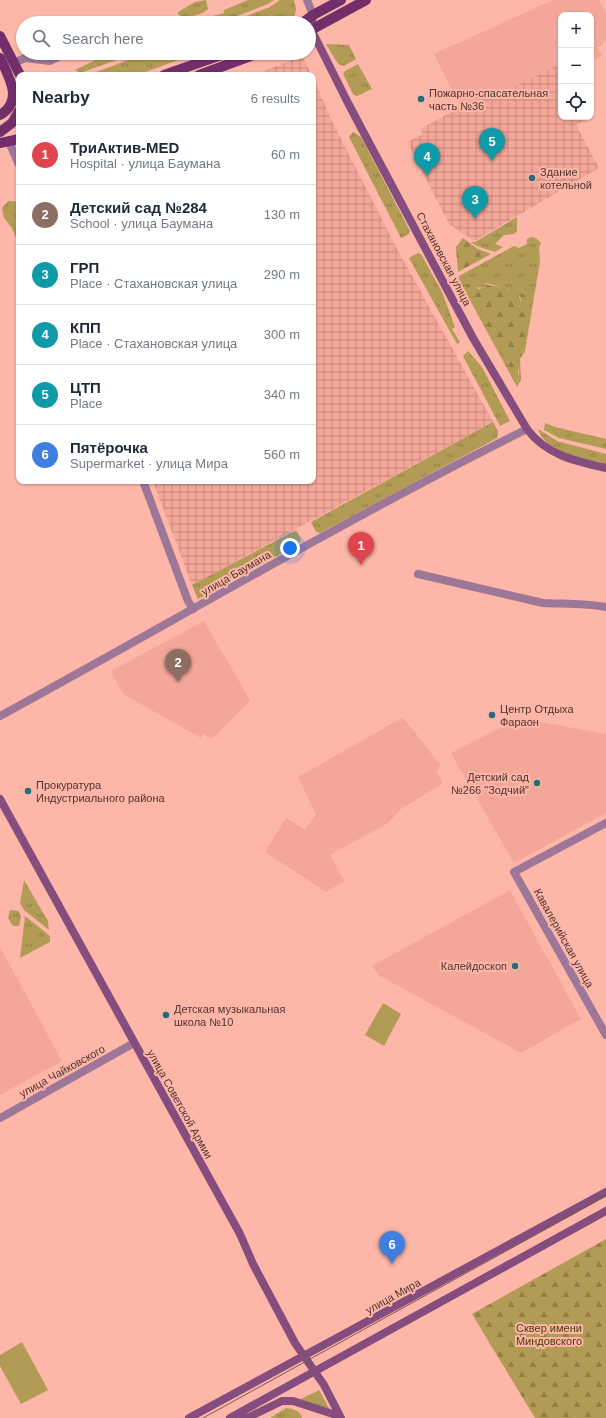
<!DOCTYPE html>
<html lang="en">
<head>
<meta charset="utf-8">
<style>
	:root { --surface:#fff; --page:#f6f6f7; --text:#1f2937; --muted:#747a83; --line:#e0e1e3; --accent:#0f766e }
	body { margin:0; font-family:Arial,sans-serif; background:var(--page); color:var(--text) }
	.controls { position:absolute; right:12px; top:12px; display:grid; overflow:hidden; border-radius:8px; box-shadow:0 1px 3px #0004 }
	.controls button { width:36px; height:36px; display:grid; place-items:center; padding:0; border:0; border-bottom:1px solid var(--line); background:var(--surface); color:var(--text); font:20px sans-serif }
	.you { position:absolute; left:290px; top:548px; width:14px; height:14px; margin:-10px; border:3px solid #fff; border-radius:50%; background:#1a73e8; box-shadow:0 0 0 6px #1a73e833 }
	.badge { display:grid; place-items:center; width:26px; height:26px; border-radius:50%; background:var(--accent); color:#fff; font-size:13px; font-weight:700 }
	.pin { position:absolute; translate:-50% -33px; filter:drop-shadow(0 1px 2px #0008) }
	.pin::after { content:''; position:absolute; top:21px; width:14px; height:12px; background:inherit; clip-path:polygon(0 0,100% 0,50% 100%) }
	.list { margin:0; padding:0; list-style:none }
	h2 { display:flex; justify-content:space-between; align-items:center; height:52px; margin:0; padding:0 16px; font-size:17px }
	h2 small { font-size:13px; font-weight:400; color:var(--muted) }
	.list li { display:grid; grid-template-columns:26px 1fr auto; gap:12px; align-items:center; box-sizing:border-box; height:60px; padding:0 16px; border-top:1px solid var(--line) }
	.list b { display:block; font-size:15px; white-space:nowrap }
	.list p { margin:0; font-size:13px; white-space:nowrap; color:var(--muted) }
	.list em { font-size:13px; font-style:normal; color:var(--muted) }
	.icon { flex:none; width:22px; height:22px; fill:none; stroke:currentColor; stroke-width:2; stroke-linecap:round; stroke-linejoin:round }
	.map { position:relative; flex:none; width:606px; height:1418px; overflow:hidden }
	.search { position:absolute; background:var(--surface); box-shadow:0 1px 3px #0004; left:16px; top:16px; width:300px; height:44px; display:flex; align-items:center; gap:10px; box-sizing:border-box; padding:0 14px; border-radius:22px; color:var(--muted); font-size:15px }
	.panel { position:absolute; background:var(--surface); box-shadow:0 1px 3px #0004; left:16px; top:72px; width:300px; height:412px; border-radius:8px }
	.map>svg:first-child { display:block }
	.built { fill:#f4a799 }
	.industrial { fill:url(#industrial-grid) }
	.grass { fill:url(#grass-tufts); fill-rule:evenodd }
	.forest { fill:url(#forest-firs) }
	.park { fill:#b29b54 }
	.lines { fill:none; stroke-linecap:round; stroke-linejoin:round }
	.street { stroke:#9d7797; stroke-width:8 }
	.secondary { stroke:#854d7e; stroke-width:8 }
	.primary { stroke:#722e6b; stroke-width:10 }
	.tram { stroke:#7d554e; stroke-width:1 }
	.poi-dot { fill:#246c78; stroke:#fdb6a8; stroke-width:1.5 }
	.labels { text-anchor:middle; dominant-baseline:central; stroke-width:4; stroke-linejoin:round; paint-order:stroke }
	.poi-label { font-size:11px; fill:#50332e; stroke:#fdb6a8; text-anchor:start }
	.street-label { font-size:11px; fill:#50332e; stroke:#fdb6a8 }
	.park-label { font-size:11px; fill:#4a3b04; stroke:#fdb6a8 }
</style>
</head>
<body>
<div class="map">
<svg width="606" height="1418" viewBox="0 0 606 1418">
	<defs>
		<pattern id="industrial-grid" width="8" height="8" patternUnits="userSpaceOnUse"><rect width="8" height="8" fill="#f4a799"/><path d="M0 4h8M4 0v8" fill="none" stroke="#c8897d"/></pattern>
		<pattern id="grass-tufts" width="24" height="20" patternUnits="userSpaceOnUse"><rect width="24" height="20" fill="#b29b54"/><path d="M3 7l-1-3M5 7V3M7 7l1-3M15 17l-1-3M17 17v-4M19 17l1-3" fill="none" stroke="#937f46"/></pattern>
		<pattern id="forest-firs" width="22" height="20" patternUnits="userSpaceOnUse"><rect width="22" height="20" fill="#b29b54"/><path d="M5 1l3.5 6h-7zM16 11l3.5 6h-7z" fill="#937f46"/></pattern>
	</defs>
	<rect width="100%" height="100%" fill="#fdb6a8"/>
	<!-- built -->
	<g class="built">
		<path d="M553 0H599L606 13V40L598 48 602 56 591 61V15H561V74L557 66 507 90 461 107 434 54Z"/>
		<path d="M204 621 250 700 212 739 203 734 201 738 123 694 111 671Z"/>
		<path d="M402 718 410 726 440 765 437 772 442 780V784L401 809 388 823 330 855 345 881 326 892 265 852 286 818 305 830 316 814 298 777Z"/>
		<path d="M519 718 606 734V813L514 863 451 753Z"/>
		<path d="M510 890 581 1019 521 1053 380 976 372 966Z"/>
		<path d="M0 947 62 1061 0 1095Z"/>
	</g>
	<!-- industrial -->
	<g class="industrial">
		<path d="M302 56 312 75H254Z"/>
		<path d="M557 66 561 74V117H584L585 120 576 125 599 168 474 241 449 224 407 142 423 134 420 129 461 107 507 90Z"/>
		<path d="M313 77 331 119 395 245 493 422 192 585 153 481H313Z"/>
	</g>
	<!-- grass -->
	<g class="grass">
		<path d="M206 0 208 9C200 16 187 18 178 15V12L195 2Z"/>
		<path d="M248 0H274L268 4 219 23H187L224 13V10Z"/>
		<path d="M280 0H294L296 9 294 20 287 23H228L270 7Z"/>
		<path d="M326 44 349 45 356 59 344 66 338 64Z"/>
		<path d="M110 53H136L80 73 75 70Z"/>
		<path d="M147 53H198L137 75H88Z"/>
		<path d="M358 64 372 89 357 96 353 94 343 74 345 71Z"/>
		<path d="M353 132 361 137 410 231 409 234 401 238 349 137Z"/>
		<path d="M8 201 19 202V245L12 228 4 218 2 208Z"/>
		<path d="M517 217V231L514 234 504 235 495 244 503 247 495 252 477 246 471 242H475Z"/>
		<path d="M531 237 536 238 541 243 539 248 540 261 525 351 520 359 521 380 517 387 459 280V276L514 246 519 248 527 244V239ZM485 283 509 289 515 303 517 315 521 303 519 296 522 294 521 351 517 360 519 373 517 383 475 287 482 288Z"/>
		<path d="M418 253 421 254 442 292 455 327 452 329 460 342 457 344 409 258Z"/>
		<path d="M468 351 482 367 510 421 500 426 463 356Z"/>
		<path d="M493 422 498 431 497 438 320 533 316 532 311 522Z"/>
		<path d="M545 423 555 427 606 439V449L559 438 544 430Z"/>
		<path d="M538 429 557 441 606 454V464C584 458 546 454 538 429Z"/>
		<path d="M296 530 301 539 299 544 198 599 192 585Z"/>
		<path d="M24 880 48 921 49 930 24 910 20 903Z"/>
		<path d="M10 910 19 911 21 917 19 926H13L8 918Z"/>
		<path d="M25 916 50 936V942L20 958Z"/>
		<path d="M319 1390 331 1412 299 1400Z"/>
		<path d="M286 1408C293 1409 300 1410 302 1418H270Z"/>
	</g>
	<!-- forest -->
	<g class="forest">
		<path d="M463 238 478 249 491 254 458 272 456 247Z"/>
		<path d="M484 283C493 289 507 283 513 294 516 300 515 307 517 313L521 303 520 294H527L530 298 523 348C515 359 520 370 517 384L464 284 473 285 479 289 482 288Z"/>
		<path d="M606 1239V1418H535L472 1314Z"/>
	</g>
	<!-- park -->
	<g class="park">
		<path d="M383 1003 401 1014 384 1046 365 1035Z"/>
		<path d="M22 1342 48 1390 21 1404 0 1366V1355Z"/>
	</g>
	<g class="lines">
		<!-- street -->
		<g class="street">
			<path d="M307 0 313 15"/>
			<path d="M14 63 25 58 50 61 67 53"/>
			<path d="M9 142 19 165"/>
			<path d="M143 481 188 601 193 609"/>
			<path d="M418 574 543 603C564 604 585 603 606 607"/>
			<path d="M0 716C176 620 348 518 527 429"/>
			<path d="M606 823 514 872 606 1035"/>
			<path d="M0 1118 134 1043"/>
		</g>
		<!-- secondary -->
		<g class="secondary">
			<path d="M313 15 311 29 349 105 473 338 527 429C546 455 575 461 606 468"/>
			<path d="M0 799 240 1234 253 1264 295 1343 324 1385 341 1418"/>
			<path d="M189 1418 606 1192"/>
			<path d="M230 1418 606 1211"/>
			<path d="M243 1418 249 1417 282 1401H293L333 1414 338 1418"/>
		</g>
		<!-- primary -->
		<g class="primary">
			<path d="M302 23 313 15 341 0"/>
			<path d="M309 31 366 0"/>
			<path d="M0 36 20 75"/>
			<path d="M0 58C9 77 24 101 0 115"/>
			<path d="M164 75 227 53"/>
			<path d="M199 75 259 53"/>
			<path d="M0 132 12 123 19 111"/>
			<path d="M0 143 19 139"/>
		</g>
		<!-- tram -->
		<path class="tram" d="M203 1418 606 1196"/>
	</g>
	<!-- markers -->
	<g class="poi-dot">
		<circle cx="421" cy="99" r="4"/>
		<circle cx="532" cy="178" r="4"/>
		<circle cx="492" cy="715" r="4"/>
		<circle cx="537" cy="783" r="4"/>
		<circle cx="28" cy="791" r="4"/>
		<circle cx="515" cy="966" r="4"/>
		<circle cx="166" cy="1015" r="4"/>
	</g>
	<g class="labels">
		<!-- poi labels -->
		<g class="poi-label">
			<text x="429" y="93">Пожарно-спасательная<tspan x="429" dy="13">часть №36</tspan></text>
			<text x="540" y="172">Здание<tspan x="540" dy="13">котельной</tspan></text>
			<text x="500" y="709">Центр Отдыха<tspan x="500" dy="13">Фараон</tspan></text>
			<text x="529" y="777" text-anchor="end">Детский сад<tspan x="529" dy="13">№266 "Зодчий"</tspan></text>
			<text x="36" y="785">Прокуратура<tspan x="36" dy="13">Индустриального района</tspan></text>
			<text x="507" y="966" text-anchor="end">Калейдоскоп</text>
			<text x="174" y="1009">Детская музыкальная<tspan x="174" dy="13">школа №10</tspan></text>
		</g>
		<!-- street labels -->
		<g class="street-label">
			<text transform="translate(444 259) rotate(62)">Стахановская улица</text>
			<text transform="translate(236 573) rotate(-30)">улица Баумана</text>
			<text transform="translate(564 938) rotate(61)">Кавалерийская улица</text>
			<text transform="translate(62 1071) rotate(-29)">улица Чайковского</text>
			<text transform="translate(180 1104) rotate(61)">улица Советской Армии</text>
			<text transform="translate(393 1296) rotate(-29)">улица Мира</text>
		</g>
		<!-- park labels -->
		<g class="park-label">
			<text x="549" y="1328">Сквер имени<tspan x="549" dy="13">Миндовского</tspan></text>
		</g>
	</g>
</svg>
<div class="controls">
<button>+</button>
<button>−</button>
<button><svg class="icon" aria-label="locate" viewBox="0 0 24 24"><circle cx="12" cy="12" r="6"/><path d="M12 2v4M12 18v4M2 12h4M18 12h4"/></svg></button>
</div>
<div class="you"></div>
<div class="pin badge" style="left:361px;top:565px;background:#e0444e">1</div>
<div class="pin badge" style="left:178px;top:682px;background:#8d6e63">2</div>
<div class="pin badge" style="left:475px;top:219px;background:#0f9aa8">3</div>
<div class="pin badge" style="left:427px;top:176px;background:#0f9aa8">4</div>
<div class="pin badge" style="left:492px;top:161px;background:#0f9aa8">5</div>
<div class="pin badge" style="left:392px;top:1264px;background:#3f7fe0">6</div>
<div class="search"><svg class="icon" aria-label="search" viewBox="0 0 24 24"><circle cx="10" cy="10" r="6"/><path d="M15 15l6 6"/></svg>Search here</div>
<section class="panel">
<h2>Nearby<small>6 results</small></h2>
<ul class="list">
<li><span class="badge" style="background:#e0444e">1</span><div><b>ТриАктив-MED</b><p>Hospital · улица Баумана</p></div><em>60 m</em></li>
<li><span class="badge" style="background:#8d6e63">2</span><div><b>Детский сад №284</b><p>School · улица Баумана</p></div><em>130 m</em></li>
<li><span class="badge" style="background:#0f9aa8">3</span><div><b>ГРП</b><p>Place · Стахановская улица</p></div><em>290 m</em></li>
<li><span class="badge" style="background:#0f9aa8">4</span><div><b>КПП</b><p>Place · Стахановская улица</p></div><em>300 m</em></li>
<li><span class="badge" style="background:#0f9aa8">5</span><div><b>ЦТП</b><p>Place</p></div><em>340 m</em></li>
<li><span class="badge" style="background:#3f7fe0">6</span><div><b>Пятёрочка</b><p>Supermarket · улица Мира</p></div><em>560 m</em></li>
</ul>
</section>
</div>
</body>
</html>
